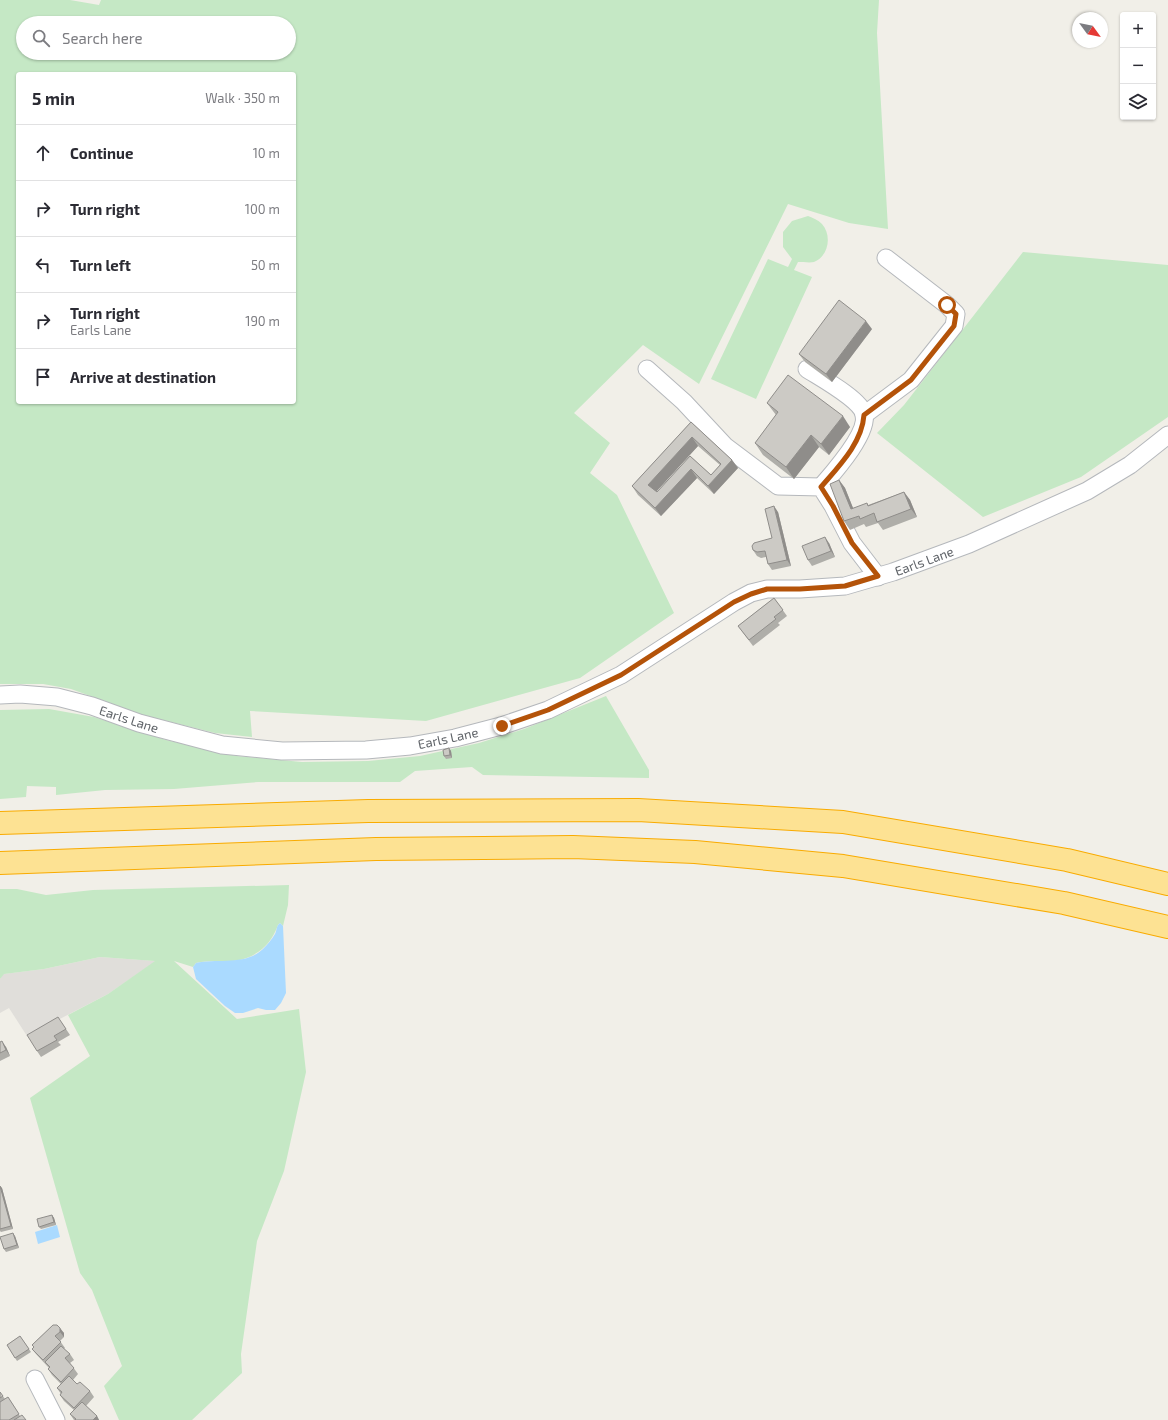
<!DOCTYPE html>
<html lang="en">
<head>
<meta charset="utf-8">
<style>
	:root { --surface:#fff; --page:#f7f7f7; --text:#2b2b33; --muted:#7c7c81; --line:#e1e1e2 }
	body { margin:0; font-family:"Exo 2",sans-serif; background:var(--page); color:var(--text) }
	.controls { position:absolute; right:12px; top:12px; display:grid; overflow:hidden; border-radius:4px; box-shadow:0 1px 3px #0004 }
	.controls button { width:36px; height:36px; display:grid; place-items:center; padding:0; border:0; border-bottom:1px solid var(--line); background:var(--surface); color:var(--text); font:20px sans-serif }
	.compass { position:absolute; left:1072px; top:12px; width:36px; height:36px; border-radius:50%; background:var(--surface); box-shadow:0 1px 3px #0004; rotate:123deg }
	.stop { position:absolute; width:12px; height:12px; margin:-9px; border:3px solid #b45309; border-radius:50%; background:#fff }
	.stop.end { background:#b45309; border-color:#fff; box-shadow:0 1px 4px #0008 }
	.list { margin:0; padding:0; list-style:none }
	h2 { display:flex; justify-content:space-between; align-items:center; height:52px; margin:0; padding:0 16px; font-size:17px }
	h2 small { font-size:13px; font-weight:400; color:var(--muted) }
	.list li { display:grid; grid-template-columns:26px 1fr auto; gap:12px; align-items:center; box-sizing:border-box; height:56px; padding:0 16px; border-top:1px solid var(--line) }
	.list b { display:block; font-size:15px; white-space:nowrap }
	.list p { margin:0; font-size:13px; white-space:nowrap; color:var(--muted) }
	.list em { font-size:13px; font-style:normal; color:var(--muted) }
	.icon { flex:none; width:22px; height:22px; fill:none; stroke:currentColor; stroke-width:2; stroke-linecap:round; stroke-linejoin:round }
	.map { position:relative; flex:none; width:1168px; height:1420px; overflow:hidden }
	.search { position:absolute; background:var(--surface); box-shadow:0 1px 3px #0004; left:16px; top:16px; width:280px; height:44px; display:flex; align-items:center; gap:10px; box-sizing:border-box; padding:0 14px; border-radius:22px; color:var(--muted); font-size:15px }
	.panel { position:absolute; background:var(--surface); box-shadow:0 1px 3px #0004; left:16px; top:72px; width:280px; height:332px; border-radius:4px }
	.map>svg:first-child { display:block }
	.industrial { fill:#e0deda }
	.green { fill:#c5e8c5; fill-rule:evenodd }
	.water { fill:#aadaff }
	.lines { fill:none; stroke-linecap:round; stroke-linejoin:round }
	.minor-casing { stroke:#b5b8bc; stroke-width:19 }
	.highway-casing { stroke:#f9ab00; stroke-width:24 }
	.minor { stroke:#fff; stroke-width:17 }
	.highway { stroke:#fde293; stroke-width:22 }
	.wall { fill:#afaea9; fill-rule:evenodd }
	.shaded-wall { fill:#8f8d8a }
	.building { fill:#cccac5; stroke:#8f8d8a; fill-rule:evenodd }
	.route { stroke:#b45309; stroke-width:5 }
	.labels { text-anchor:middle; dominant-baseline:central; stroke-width:4; stroke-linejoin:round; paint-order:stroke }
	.street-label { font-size:13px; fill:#5f6368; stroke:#fff }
</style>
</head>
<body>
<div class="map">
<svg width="1168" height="1420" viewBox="0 0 1168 1420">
	<rect width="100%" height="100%" fill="#f1efe8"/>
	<!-- industrial -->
	<path class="industrial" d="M100 957 156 961 108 994 27 1036 9 1008 0 1013V979L3 974 44 969Z"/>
	<!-- green -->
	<g class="green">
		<path d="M0 0H70L99 5 101 0H879L877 33 888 229 849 223 788 204 699 384 643 345 574 413 610 443 590 473 617 495 674 613 580 678 426 721 250 711 252 737 215 733 143 715 71 689 43 684H0ZM23 23H289V53H23ZM18 74H294V402H18Z"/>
		<path d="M808 216C813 218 818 220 822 224 832 235 829 256 814 262 810 263 803 262 798 262L794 270 812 277 756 399 711 379 768 259 788 267 792 259 783 247V232L792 221Z"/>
		<path d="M1023 252 1168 265V417L1081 477 983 517 877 433 904 405Z"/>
		<path d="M606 696 649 770V778L483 775 472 767 415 771 400 782H258L174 789 105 790 56 795V787L27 786 26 797 0 799V710L49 709 94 717 166 740 237 756 302 762 368 761 420 756 479 743 524 729Z"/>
		<path d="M289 885 288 905 283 926 280 923 278 925C271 945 256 958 234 961 222 962 209 960 196 963L193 967 174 961 237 1019 299 1009 306 1072 284 1171 257 1241 241 1354 242 1373 192 1420H119L104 1386 122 1366 92 1290 80 1273 30 1098 90 1056 68 1015 108 994 155 961 100 957 44 969 4 974 0 979V889H17L46 895 93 890Z"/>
	</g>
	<!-- water -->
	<g class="water">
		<path d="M280 923 283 926 286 993 281 1003 275 1010H266L258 1008 243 1013H235L225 1006 196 979 193 967 196 963C218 958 245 966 263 949 267 945 272 939 275 934 277 930 276 926 280 923Z"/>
		<path d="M57 1225 60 1237 38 1244 35 1232Z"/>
	</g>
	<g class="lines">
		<!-- minor casing -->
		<g class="minor-casing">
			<g id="minor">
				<path d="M647 369 684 402 725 446 778 486 821 487 833 506 852 543 878 577"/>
				<path d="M807 369C821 378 860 399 864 414 869 433 833 473 821 487"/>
				<path d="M864 415 911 380 954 326 956 314 947 305 886 258"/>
				<path d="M0 695 20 694 57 697 92 706 139 723 222 745 282 751 366 750 410 746 455 738 501 726 548 710 621 675 734 602 751 593 767 589H800L845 586 893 572 969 544 1087 491 1130 465 1168 435"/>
				<path d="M35 1379 56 1420"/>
			</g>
		</g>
		<!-- highway casing -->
		<g class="highway-casing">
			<g id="highway">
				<path d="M0 823 368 811 638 810 843 822 1067 860 1168 884"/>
				<path d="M0 863 376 849 573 847 695 852 843 866 1064 903 1168 927"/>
			</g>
		</g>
		<!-- minor -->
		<use href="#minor" class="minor"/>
		<!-- highway -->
		<use href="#highway" class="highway"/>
	</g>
	<!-- wall -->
	<g class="wall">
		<path d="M872 329 832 382 805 362 799 354Z"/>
		<path d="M767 403 850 427 829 455 819 447 794 479 763 455 755 443 776 415Z"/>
		<path d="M691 422 732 460 738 468 714 494 697 478 661 516 638 495 632 486ZM698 446 720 465 711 475 690 456 657 492H656Z"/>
		<path d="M839 480 845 488 853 508 868 505 904 492 910 500 917 517 883 530 878 523 866 527 864 524 850 530 844 521Z"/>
		<path d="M778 512 791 566 772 570 768 564 766 557 761 558 757 556 753 550 772 538Z"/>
		<path d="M829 543 835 557 812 566 808 560Z"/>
		<path d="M774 598 787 616 778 623 780 625 753 646 738 626Z"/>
		<path d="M449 748 451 751 452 758 446 759 444 756Z"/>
		<path d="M62 1023 70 1035 58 1042 61 1045 41 1057 37 1051Z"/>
		<path d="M0 1042 6 1047 10 1056 0 1061Z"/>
		<path d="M0 1186 2 1188 13 1229 1 1232 0 1231Z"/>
		<path d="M52 1215 54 1218 56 1225 41 1229 39 1227Z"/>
		<path d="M15 1236 19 1248 6 1252 4 1249Z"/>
		<path d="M53 1325 64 1333V1337L60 1341 65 1348 64 1349 70 1354 74 1360 70 1363 78 1374 73 1380 77 1384 90 1391 94 1397 86 1406 97 1416 99 1420H74L70 1414 74 1410 64 1401 60 1395 61 1394 57 1388 61 1384 52 1375 48 1369 49 1368 36 1354 32 1349 34 1347 32 1345Z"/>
		<path d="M20 1336 31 1352 17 1361 7 1345Z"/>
		<path d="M0 1392 5 1399 8 1397 20 1416 26 1420H0Z"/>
	</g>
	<!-- shaded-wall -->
	<g class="shaded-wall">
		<path d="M866 321 872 329 832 382 826 374Z"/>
		<path d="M843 416 850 427 829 455 821 444Z"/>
		<path d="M811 435 819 447 794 479 786 467Z"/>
		<path d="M692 437 698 446 654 494 648 485Z"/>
		<path d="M732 460 738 468 714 494 708 486Z"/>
		<path d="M691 469 697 478 661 516 655 508Z"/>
		<path d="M839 480 845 488 857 518 851 509Z"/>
		<path d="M904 492 910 500 917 517 911 509Z"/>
		<path d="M774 506 778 512 791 566 787 560Z"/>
		<path d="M825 537 829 543 835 557 831 551Z"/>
		<path d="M449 748 451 751 452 758 450 755Z"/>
		<path d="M2 1041 6 1047 10 1056 6 1050Z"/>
		<path d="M0 1186 2 1188 13 1229 11 1226Z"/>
		<path d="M52 1215 54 1218 56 1225 54 1222Z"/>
		<path d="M13 1233 15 1236 19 1248 17 1245Z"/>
		<path d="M60 1328 64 1333V1337L60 1332Z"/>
		<path d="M97 1416 99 1420H93Z"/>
	</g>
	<!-- building -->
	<g class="building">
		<path d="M839 300 866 321 826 374 799 354Z"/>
		<path d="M788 375 843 416 821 444 811 435 786 467 755 443 778 412 767 403Z"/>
		<path d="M691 422 732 460 708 486 691 469 655 508 632 486ZM692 437 721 464 711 475 690 456 657 492 648 485Z"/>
		<path d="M839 480 851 509 867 503 868 506 904 492 911 509 877 522 874 513 860 519 859 516 844 521 830 484Z"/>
		<path d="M774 506 787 560 768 564 765 551 757 552 753 550 752 546 754 543 772 538 765 509Z"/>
		<path d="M825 537 831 551 808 560 802 546Z"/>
		<path d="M774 598 783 610 774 617 776 619 749 640 738 626Z"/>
		<path d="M449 748 450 755 444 756 443 750Z"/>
		<path d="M58 1017 66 1029 54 1036 57 1040 37 1051 27 1035Z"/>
		<path d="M2 1041 6 1050 0 1053V1042Z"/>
		<path d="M0 1186 11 1226 0 1229Z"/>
		<path d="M52 1215 54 1222 39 1227 37 1219Z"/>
		<path d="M13 1233 17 1245 4 1249 0 1237Z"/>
		<path d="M53 1325H57L60 1328V1332L55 1336 61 1342 43 1360 32 1349 34 1347 32 1345Z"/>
		<path d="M20 1336 29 1349 15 1358 7 1345Z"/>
		<path d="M61 1346 70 1354 65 1358 74 1368 61 1382 48 1369 50 1367 45 1362Z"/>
		<path d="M69 1376 77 1384 80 1382 90 1391 74 1408 60 1395 62 1392 57 1388Z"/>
		<path d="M0 1392 3 1396 0 1398Z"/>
		<path d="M8 1397 19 1414 9 1420H0V1402Z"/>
		<path d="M82 1402 97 1416 93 1420H75L76 1419 70 1414Z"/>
		<path d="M22 1415 26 1420H14Z"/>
	</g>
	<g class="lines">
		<!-- route -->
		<path class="route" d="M502 726 548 710 621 675 734 602 751 594 767 589H800L845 586 878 576 852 543 833 506 821 487C839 466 862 443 864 415L911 380 954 326 956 314 947 305"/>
	</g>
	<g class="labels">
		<!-- street labels -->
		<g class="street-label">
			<text transform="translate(924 561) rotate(-20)">Earls Lane</text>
			<text transform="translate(129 719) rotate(18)">Earls Lane</text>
			<text transform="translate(448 738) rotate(-12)">Earls Lane</text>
		</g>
	</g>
</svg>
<div class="controls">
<button>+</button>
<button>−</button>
<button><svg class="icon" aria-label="layers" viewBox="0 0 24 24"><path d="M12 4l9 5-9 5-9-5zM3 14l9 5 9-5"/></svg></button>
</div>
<svg class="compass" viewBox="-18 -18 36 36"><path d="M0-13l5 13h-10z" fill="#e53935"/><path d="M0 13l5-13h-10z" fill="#7c7c81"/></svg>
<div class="stop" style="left:947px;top:305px"></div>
<div class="stop end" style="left:502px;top:726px"></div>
<div class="search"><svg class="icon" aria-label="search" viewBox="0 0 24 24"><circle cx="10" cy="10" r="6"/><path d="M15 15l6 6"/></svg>Search here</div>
<section class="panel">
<h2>5 min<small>Walk · 350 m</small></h2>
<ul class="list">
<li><svg class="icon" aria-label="ahead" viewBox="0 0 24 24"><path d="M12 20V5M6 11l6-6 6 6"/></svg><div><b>Continue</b></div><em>10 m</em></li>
<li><svg class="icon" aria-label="right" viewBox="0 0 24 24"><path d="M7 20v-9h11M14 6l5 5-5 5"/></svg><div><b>Turn right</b></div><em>100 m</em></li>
<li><svg class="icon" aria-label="left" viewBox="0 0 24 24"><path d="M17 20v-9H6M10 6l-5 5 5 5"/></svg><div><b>Turn left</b></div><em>50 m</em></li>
<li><svg class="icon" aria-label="right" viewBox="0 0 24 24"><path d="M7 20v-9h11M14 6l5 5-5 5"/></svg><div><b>Turn right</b><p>Earls Lane</p></div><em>190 m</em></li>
<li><svg class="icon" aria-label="arrive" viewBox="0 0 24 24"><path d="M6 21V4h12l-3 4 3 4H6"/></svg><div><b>Arrive at destination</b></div></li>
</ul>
</section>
</div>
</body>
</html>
